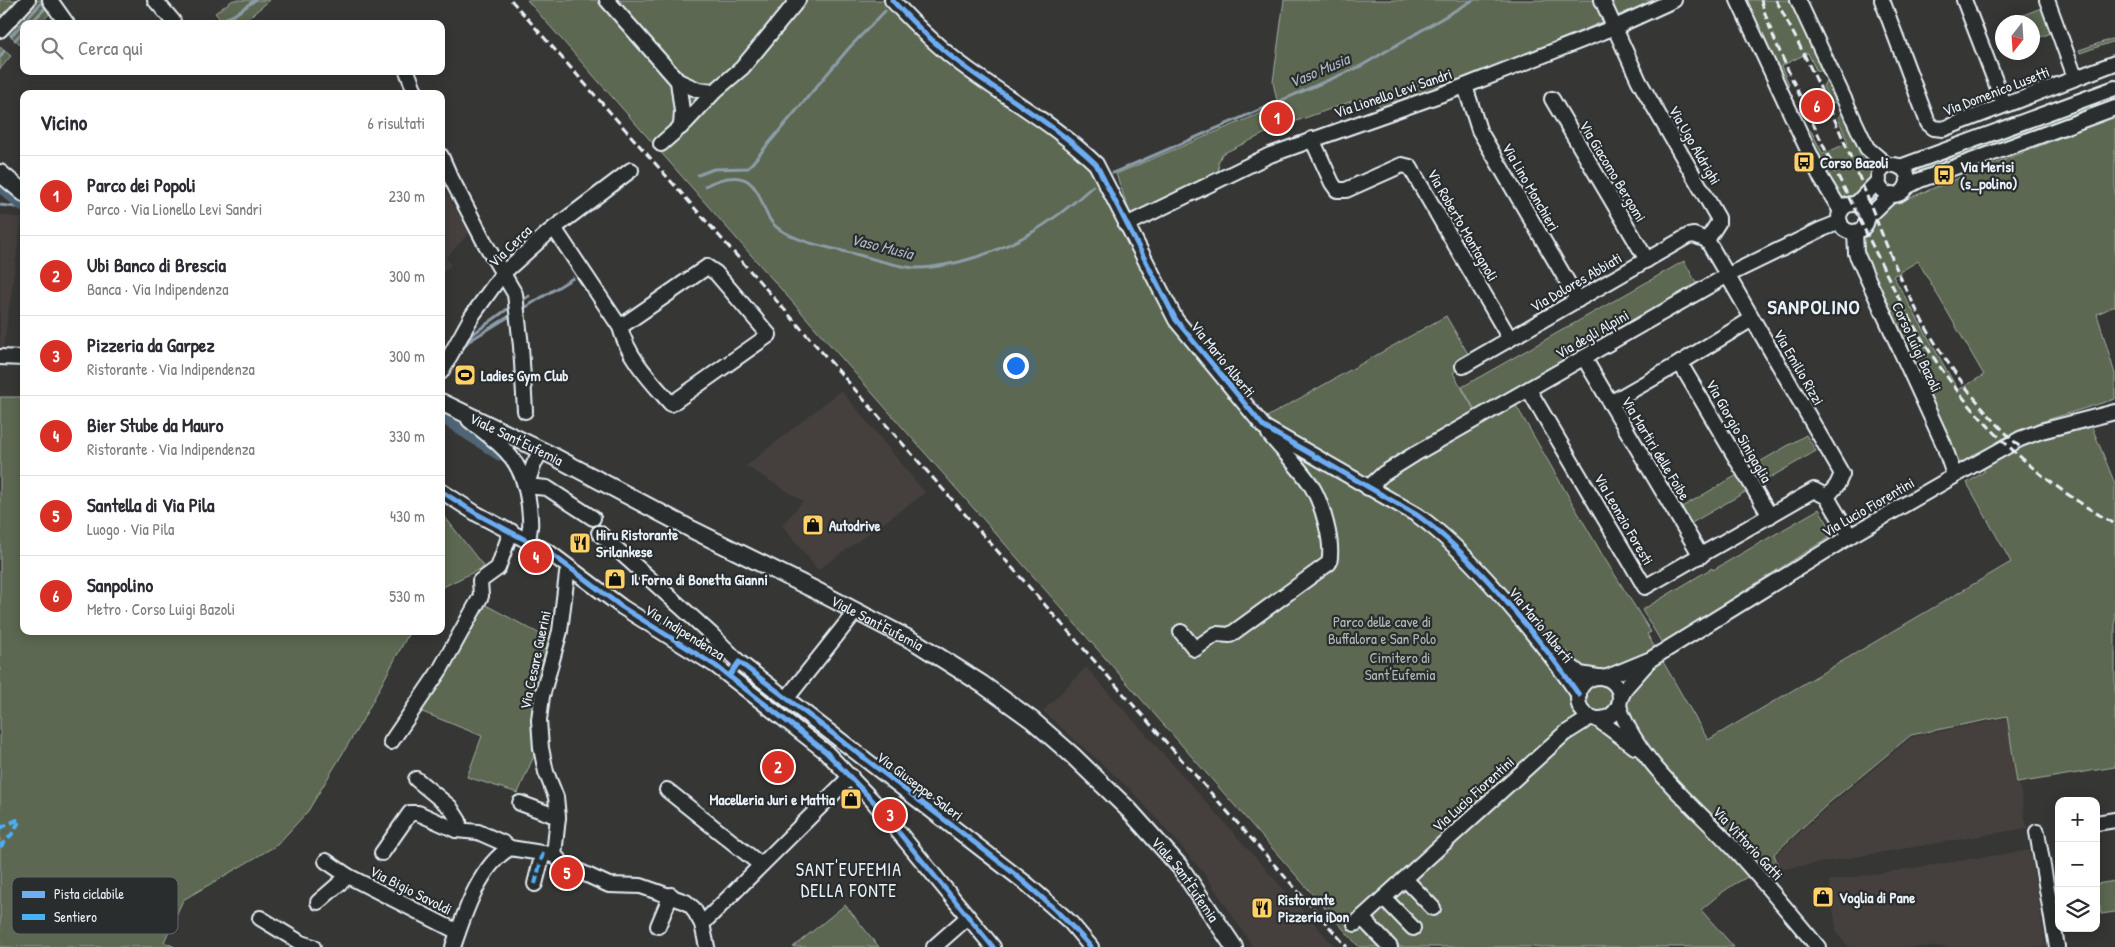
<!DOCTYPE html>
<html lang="it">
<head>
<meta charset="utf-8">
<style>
	:root { --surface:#fff; --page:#f2f2f3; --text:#2b2b33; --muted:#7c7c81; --line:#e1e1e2; --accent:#d93025 }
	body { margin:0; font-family:"Patrick Hand",sans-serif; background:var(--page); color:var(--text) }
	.controls { position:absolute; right:15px; bottom:15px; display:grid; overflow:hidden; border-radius:10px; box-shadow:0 2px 12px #0003 }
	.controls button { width:45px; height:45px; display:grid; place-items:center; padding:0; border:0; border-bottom:1px solid var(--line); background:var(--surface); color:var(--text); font:25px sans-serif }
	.compass { position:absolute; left:1995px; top:15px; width:45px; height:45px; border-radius:50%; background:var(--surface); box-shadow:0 2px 12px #0003; rotate:197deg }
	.you { position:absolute; left:1015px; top:365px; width:18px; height:18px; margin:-12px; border:4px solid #fff; border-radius:50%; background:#1a73e8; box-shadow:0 0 0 8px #1a73e833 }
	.badge { display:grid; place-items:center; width:32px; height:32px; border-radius:50%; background:var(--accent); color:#fff; font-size:16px; font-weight:700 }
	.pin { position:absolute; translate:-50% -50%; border:2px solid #fff; box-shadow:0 1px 5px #0006 }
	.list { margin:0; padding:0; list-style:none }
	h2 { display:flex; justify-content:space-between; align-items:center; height:65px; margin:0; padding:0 20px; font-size:21px }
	h2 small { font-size:16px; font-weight:400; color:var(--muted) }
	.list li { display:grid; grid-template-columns:32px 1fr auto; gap:15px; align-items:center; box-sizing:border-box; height:80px; padding:0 20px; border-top:1px solid var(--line) }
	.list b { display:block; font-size:19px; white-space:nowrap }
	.list p { margin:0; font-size:16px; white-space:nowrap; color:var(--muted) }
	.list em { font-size:16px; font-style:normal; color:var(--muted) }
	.icon { flex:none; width:28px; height:28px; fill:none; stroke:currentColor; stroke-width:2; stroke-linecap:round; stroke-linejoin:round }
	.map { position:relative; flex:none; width:2115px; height:947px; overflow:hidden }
	.search { position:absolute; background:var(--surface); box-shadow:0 2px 12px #0003; left:20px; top:20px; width:425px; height:55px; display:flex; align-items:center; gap:12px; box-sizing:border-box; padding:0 18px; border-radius:10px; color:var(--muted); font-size:19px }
	.panel { position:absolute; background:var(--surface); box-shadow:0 2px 12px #0003; left:20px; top:90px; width:425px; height:545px; border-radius:10px }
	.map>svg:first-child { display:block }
	.built { fill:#45403d }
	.green { fill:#5c6851; stroke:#a2aca4; fill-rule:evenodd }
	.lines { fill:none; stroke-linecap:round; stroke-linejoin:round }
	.stream { stroke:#8d9da9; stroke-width:3 }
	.canal { stroke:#506574; stroke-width:11 }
	.minor-casing { stroke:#e8f1f8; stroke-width:18 }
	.major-casing { stroke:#e8f1f8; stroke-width:20 }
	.minor { stroke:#2a2d2e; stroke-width:14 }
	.major { stroke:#2a2d2e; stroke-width:16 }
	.rail { stroke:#e8f1f8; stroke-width:3; stroke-dasharray:8 4; stroke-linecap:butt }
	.quiet { stroke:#4cb0f7; stroke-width:4; stroke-dasharray:8 4; stroke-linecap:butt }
	.cycleway-casing { stroke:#2a2d2e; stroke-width:8 }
	.cycleway { stroke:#6dadf4; stroke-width:5 }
	.labels { text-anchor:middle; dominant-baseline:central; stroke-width:4.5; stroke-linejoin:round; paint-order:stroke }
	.street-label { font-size:15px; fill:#e8f1f8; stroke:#2a2d2e }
	.poi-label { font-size:15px; font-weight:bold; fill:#e8f1f8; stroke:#2a2d2e; text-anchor:start }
	.park-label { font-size:15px; fill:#b0bab5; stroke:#2a2d2e }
	.water-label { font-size:16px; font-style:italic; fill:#abb9c3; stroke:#2a2d2e }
	.quarter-label { font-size:18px; letter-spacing:1px; fill:#e8f1f8; stroke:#2a2d2e }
	.district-label { font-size:20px; font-weight:bold; letter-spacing:1px; fill:#e8f1f8; stroke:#2a2d2e }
	.key { fill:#2a2d2e; stroke:#63686b; stroke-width:1 }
	.key-label { font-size:14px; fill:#e8f1f8 }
</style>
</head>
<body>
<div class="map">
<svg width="2115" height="947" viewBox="0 0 2115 947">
	<rect width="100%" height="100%" fill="#363635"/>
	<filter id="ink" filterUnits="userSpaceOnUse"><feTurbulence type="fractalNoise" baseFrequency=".02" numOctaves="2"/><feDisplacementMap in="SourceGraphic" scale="10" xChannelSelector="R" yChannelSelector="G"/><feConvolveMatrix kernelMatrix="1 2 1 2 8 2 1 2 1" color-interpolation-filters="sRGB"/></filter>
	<g filter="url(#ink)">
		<!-- built -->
		<g class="built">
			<path d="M441 182 469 233 446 258 451 265 441 274Z"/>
			<path d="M0 215 22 218 3 350H0Z"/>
			<path d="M841 390 925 493 818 570 782 525 803 501 746 466Z"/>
			<path d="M1086 667 1335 947H1253L1206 876 1178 843 1131 790 1043 711Z"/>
			<path d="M2008 718 2027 828 1783 869 1776 855 1829 806 1912 737Z"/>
			<path d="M2030 850 2046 947H1849L1837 934 1829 881Z"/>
		</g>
		<!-- green -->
		<g class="green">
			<path d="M0 0H19L0 21Z"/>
			<path d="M36 0H44L53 10 40 24H24V42L21 45 9 34 8 31Z"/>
			<path d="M233 0H270L241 24H224L215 13Z"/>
			<path d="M527 0H890L1094 165 1171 323 1256 423 1446 316 1471 359 1453 373 1481 422 1514 402 1603 556 1651 632 1647 634 1708 740 2011 562 1967 483 1985 471 1976 466 1954 474 1857 252C1863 234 1873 221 1886 207L2115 116V306L2097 314 2115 374V399L2037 423 2044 439 2092 427 2115 484V767L2017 783 2007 716 1911 735 1830 802 1774 854 1779 868C1747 872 1725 889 1701 910L1734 947H1359ZM1918 261 1984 375 1958 390 1893 276Z"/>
			<path d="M1284 0H1654C1564 39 1474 76 1381 107L1374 99 1361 98 1274 129 1222 154 1218 163 1219 173 1131 216 1116 174 1278 106 1273 82Z"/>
			<path d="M1743 0H1791L1824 72 1816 70 1808 53 1781 66 1789 84 1785 92Z"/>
			<path d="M2041 8 2051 33 2033 40 2032 22H2015L2013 19Z"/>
			<path d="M2115 38V41L2080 53 2079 50Z"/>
			<path d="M0 47 11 56 0 69Z"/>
			<path d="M1827 79 1838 103 1830 102 1823 86Z"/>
			<path d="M2115 79V85L1925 154 1923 150Z"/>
			<path d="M2115 92V103L1914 178 1909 167Z"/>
			<path d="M1842 111 1858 145 1880 164C1867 181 1865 198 1840 200L1802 130 1811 131 1823 154 1848 143 1838 118Z"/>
			<path d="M1684 261 1698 286 1476 412 1462 387Z"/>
			<path d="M0 397H24V631H410L362 721 308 811 277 845 183 900 164 942 175 947H0Z"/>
			<path d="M1806 435 1816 451 1690 524 1682 507Z"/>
			<path d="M1819 509 1834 534 1662 643 1642 610 1712 568 1713 570Z"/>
			<path d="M441 515 445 517 484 567 441 588Z"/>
			<path d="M482 603 555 642 536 751 518 793 467 777 482 736 420 711 439 682Z"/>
			<path d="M2115 881V912L2101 914 2096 884Z"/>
			<path d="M845 905 879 947H793Z"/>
		</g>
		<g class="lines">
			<!-- stream -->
			<g class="stream">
				<path d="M30 24 48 5"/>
				<path d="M211 24 234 15 255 0"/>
				<path d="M11 36 44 0"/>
				<path d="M15 40 24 30"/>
				<path d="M0 57 4 51"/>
				<path d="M1113 173 1361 66 1473 0"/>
				<path d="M698 175 714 169 748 168 849 48 885 11"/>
				<path d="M705 186C717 180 736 173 749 182 764 193 762 218 779 229 800 243 827 247 851 253 872 258 893 266 914 268 929 269 944 265 959 262 1014 248 1051 224 1093 186"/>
				<path d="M0 205 24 208"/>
				<path d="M519 302 529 296"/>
				<path d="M521 310 573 278"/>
				<path d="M469 341 513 314"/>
				<path d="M454 362 473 334 513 305"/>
			</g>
			<!-- canal -->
			<g class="canal">
				<path d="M0 187 24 207"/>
				<path d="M441 417 499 455"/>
			</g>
			<!-- minor casing -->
			<g class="minor-casing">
				<g id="minor">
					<path d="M50 0 67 24"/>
					<path d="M155 0 173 21"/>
					<path d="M607 0 678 81 698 90 715 91"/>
					<path d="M892 0C915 25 941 50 969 70 1012 101 1058 127 1096 164L1176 320 1264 427 1417 515C1445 535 1467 558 1490 583 1522 619 1552 655 1579 695"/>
					<path d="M1602 0 1639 81 1718 218V223L1707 240 1842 474 1837 485 1827 497"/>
					<path d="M1738 0 1821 178 1841 211"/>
					<path d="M1798 0 1867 148 1888 166"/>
					<path d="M1882 0 1928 123 1934 128 1943 129 2115 63"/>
					<path d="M1964 0 2004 104"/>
					<path d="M2047 0 2075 77"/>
					<path d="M0 30 28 0"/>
					<path d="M407 71 416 94"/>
					<path d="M678 81 682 111 681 127"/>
					<path d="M1465 86 1479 130 1578 300"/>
					<path d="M1552 99 1647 260"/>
					<path d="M1312 139 1332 183 1337 190H1346L1402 165 1410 167 1510 339"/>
					<path d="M661 144 686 122 715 91 742 68 798 0"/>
					<path d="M441 156 449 174 486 245 515 294 521 346 525 411"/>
					<circle cx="1893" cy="180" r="15"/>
					<path d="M1900 167 2115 88"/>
					<path d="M1906 187 1920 180 2115 108"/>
					<path d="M1856 204 1879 180"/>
					<circle cx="1853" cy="218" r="14"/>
					<path d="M1868 217 1892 194"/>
					<path d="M1126 225 1270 155 1465 86 1615 27 1674 0"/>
					<path d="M554 228 620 327C628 358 651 381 671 404L769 335 716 273 707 267 620 327"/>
					<path d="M1855 232 1856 253 1944 445 1954 475"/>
					<path d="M0 357 24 358"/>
					<path d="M1584 358 1701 556"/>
					<path d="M1680 363 1752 319"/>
					<path d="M1463 366 1688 236 1694 235 1707 240"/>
					<path d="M441 372 472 316 502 274 549 232 631 170"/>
					<path d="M1529 390 1645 587 1814 490 1827 497 1850 536"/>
					<path d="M1610 403 1680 363 1770 516"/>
					<path d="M469 420C504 448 523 458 529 506 530 518 532 528 527 540"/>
					<path d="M526 486 547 488 593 518"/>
					<path d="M526 486 534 464 541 450"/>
					<path d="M1368 488 1383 474 1415 454 1728 275 1820 230 1840 222"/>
					<path d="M441 491 477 514 550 553 622 607 716 666 826 752 873 801 993 947"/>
					<path d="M599 533 712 635 739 662 1028 885 1070 922 1091 947"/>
					<path d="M1181 632 1195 649 1216 634 1230 635 1329 563C1334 543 1322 503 1311 485 1299 467 1282 450 1269 434"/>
					<path d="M1557 655 1580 674 1598 677"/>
					<circle cx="1599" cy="698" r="21"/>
					<path d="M1605 678 1651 659 1850 536 1977 463 2020 439 2041 431 2115 412"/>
					<path d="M787 698 856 611"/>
					<path d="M1620 699 1626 687 1649 661"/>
					<path d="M1619 706C1638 763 1696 807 1736 851 1764 882 1791 915 1818 947"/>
					<path d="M1597 719 1635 747"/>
					<path d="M391 742 440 670 481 596 480 581 498 568 511 531"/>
					<path d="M416 779 450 807 459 821 456 830"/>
					<path d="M667 790 761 865"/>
					<path d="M520 803 558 817"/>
					<path d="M2096 823 2115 820"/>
					<path d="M2037 832 2057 947"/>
					<path d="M382 853 410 813H418L456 830 478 832 503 843 510 848"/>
					<path d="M554 855 558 817 556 797 546 772 541 748 539 720 542 696 560 631 567 574 570 569"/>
					<path d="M554 855 563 864 609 885 641 886 686 902 693 908 702 924 707 947"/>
					<path d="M326 861 348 876 458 932"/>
					<path d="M1405 879 1433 908"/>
					<path d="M535 884 543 853"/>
					<path d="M1384 898 1413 928"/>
					<path d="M318 902 348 876"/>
					<path d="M260 918 301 943 313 947"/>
					<path d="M1362 918 1390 947"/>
					<path d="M702 924 851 776"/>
					<path d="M1355 924 1564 734 1591 717"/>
					<path d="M658 926 671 895"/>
					<path d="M453 947C464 915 479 866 510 848L554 855"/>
					<path d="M934 947 968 917"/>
				</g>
			</g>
			<!-- major casing -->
			<g class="major-casing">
				<g id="major">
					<path d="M0 173 24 193"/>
					<path id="s1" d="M441 402 553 456 691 529 815 590 917 643 982 684 1032 720 1072 755 1129 810 1180 867 1234 947"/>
				</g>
			</g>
			<!-- minor -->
			<use href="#minor" class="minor"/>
			<!-- major -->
			<use href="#major" class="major"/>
			<!-- rail -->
			<g class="rail">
				<path d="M511 0 1347 947"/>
				<path d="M1761 0C1770 33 1785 63 1799 94 1814 125 1828 156 1843 186 1870 239 1894 294 1925 344 1971 419 2038 481 2115 524"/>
				<path d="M1776 0C1803 51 1829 104 1851 158 1872 205 1888 255 1912 301 1939 356 1976 405 2020 447"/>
			</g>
			<!-- quiet -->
			<g class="quiet">
				<path d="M0 828 17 820H20L12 834 0 847"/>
				<path d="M535 884 543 853"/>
			</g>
			<!-- cycleway casing -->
			<g class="cycleway-casing">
				<g id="cycleway">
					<path d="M892 0C915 25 941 50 969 70 1012 101 1058 127 1096 164L1176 320 1264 427 1417 515C1445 535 1467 558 1490 583 1522 619 1552 655 1579 695"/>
					<path d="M441 491 477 514 550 553 622 607 716 666 826 752 873 801 993 947"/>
					<path d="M729 676 739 662C804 711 868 761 933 811 988 853 1045 894 1091 947"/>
				</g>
			</g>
			<!-- cycleway -->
			<use href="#cycleway" class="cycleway"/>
		</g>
	</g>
	<!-- icons -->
	<defs>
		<g id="bus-square" transform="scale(1.125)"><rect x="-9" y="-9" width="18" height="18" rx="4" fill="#ffd166" stroke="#2a2d2e"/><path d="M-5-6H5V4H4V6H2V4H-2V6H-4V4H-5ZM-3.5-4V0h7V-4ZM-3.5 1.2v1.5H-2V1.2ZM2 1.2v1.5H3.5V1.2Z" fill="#111"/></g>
		<g id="stadium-square" transform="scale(1.125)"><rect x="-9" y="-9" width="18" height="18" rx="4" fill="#ffd166" stroke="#2a2d2e"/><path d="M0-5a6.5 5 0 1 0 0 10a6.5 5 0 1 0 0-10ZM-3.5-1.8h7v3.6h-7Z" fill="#111"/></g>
		<g id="shop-square" transform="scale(1.125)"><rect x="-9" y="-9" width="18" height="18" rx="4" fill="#ffd166" stroke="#2a2d2e"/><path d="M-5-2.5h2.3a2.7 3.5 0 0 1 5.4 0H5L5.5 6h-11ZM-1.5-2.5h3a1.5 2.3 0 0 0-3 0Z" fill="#111"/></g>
		<g id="restaurant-square" transform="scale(1.125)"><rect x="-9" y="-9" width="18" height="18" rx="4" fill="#ffd166" stroke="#2a2d2e"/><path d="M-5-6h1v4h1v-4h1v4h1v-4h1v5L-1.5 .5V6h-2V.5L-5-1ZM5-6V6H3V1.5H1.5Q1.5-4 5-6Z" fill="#111"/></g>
	</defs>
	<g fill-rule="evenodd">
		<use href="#bus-square" x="1804" y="162"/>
		<use href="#bus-square" x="1944" y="175"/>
		<use href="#stadium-square" x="465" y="375"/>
		<use href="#shop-square" x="813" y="525"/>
		<use href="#restaurant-square" x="580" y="543"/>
		<use href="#shop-square" x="615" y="579"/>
		<use href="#shop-square" x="851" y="799"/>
		<use href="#shop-square" x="1823" y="897"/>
		<use href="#restaurant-square" x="1262" y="908"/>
	</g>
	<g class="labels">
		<!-- street labels -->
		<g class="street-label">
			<text transform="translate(1996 91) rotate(-21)">Via Domenico Lusetti</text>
			<text transform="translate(1393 93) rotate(-19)">Via Lionello Levi Sandri</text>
			<text transform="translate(1695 145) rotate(60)">Via Ugo Aldrighi</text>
			<text transform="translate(1613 171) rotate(59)">Via Giacomo Bergomi</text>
			<text transform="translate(1531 187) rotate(60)">Via Lino Monchieri</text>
			<text transform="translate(1463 225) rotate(60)">Via Roberto Montagnoli</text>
			<text transform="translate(510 246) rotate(-44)">Via Cerca</text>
			<text transform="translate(1576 282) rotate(-30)">Via Dolores Abbiati</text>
			<text transform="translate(1592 334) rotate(-30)">Via degli Alpini</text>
			<text transform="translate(1917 347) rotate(65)">Corso Luigi Bazoli</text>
			<text transform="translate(1223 359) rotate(51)">Via Mario Alberti</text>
			<text transform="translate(1799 367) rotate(60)">Via Emilio Rizzi</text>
			<text transform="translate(1739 431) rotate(60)">Via Giorgio Sinigaglia</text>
			<text stroke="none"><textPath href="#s1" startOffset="84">Viale Sant'Eufemia</textPath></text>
			<text transform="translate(1656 448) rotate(59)">Via Martiri delle Foibe</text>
			<text transform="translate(1868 507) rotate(-30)">Via Lucio Fiorentini</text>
			<text transform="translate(1624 519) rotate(60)">Via Leonzio Foresti</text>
			<text stroke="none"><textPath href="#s1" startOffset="489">Viale Sant'Eufemia</textPath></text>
			<text transform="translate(1541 625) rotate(51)">Via Mario Alberti</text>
			<text transform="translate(685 632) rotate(32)">Via Indipendenza</text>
			<text transform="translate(535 660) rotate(-78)">Via Cesare Guerini</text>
			<text transform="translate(920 786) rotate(37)">Via Giuseppe Saleri</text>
			<text transform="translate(1473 794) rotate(-42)">Via Lucio Fiorentini</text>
			<text transform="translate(1748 843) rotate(47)">Via Vittorio Gatti</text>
			<text stroke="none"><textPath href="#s1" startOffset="894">Viale Sant'Eufemia</textPath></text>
			<text transform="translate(411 890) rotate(27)">Via Bigio Savoldi</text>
		</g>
		<!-- poi labels -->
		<g class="poi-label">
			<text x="1820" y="162">Corso Bazoli</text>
			<text x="1960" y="166">Via Merisi<tspan x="1960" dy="17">(s_polino)</tspan></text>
			<text x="481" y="375">Ladies Gym Club</text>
			<text x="829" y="525">Autodrive</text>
			<text x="596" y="534">Hiru Ristorante<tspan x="596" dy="17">Srilankese</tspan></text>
			<text x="631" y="579">Il Forno di Bonetta Gianni</text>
			<text x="835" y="799" text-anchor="end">Macelleria Juri e Mattia</text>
			<text x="1839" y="897">Voglia di Pane</text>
			<text x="1278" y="899">Ristorante<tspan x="1278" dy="17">Pizzeria iDon</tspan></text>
		</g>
		<!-- park labels -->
		<g class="park-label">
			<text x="1382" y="621">Parco delle cave di<tspan x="1382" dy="17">Buffalora e San Polo</tspan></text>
			<text x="1400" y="657">Cimitero di<tspan x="1400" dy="17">Sant'Eufemia</tspan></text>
		</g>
		<!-- water labels -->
		<g class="water-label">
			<text transform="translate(1319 70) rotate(-23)">Vaso Musia</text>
			<text transform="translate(882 246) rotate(14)">Vaso Musia</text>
		</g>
		<!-- quarter labels -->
		<g class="quarter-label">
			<text x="849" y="869">SANT'EUFEMIA<tspan x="849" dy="21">DELLA FONTE</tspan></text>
		</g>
		<!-- district labels -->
		<g class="district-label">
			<text x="1814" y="306">SANPOLINO</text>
		</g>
	</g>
	<!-- legend -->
	<rect x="12" y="877" width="166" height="57" rx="8" class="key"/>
	<rect x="22" y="891" width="23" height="7" fill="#6dadf4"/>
	<rect x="22" y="914" width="23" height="6" fill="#4cb0f7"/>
	<g class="key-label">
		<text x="54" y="899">Pista ciclabile</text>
		<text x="54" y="922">Sentiero</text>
	</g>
</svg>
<div class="controls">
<button>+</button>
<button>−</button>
<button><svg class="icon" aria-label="layers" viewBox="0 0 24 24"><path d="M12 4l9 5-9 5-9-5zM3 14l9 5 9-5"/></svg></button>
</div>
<svg class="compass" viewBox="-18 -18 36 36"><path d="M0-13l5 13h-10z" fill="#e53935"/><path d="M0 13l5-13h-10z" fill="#7c7c81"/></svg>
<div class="you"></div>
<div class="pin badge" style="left:1277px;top:118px">1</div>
<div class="pin badge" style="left:778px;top:767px">2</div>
<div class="pin badge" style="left:890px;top:815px">3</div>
<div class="pin badge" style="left:536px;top:557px">4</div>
<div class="pin badge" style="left:567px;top:873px">5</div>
<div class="pin badge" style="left:1817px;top:106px">6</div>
<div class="search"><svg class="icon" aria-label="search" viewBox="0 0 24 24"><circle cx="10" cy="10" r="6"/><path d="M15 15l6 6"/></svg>Cerca qui</div>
<section class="panel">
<h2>Vicino<small>6 risultati</small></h2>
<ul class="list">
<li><span class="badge">1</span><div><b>Parco dei Popoli</b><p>Parco · Via Lionello Levi Sandri</p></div><em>230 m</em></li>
<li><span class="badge">2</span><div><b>Ubi Banco di Brescia</b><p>Banca · Via Indipendenza</p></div><em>300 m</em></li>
<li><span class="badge">3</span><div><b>Pizzeria da Garpez</b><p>Ristorante · Via Indipendenza</p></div><em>300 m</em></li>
<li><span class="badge">4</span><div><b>Bier Stube da Mauro</b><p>Ristorante · Via Indipendenza</p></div><em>330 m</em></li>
<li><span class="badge">5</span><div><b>Santella di Via Pila</b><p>Luogo · Via Pila</p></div><em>430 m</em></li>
<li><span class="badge">6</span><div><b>Sanpolino</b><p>Metro · Corso Luigi Bazoli</p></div><em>530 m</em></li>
</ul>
</section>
</div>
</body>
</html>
